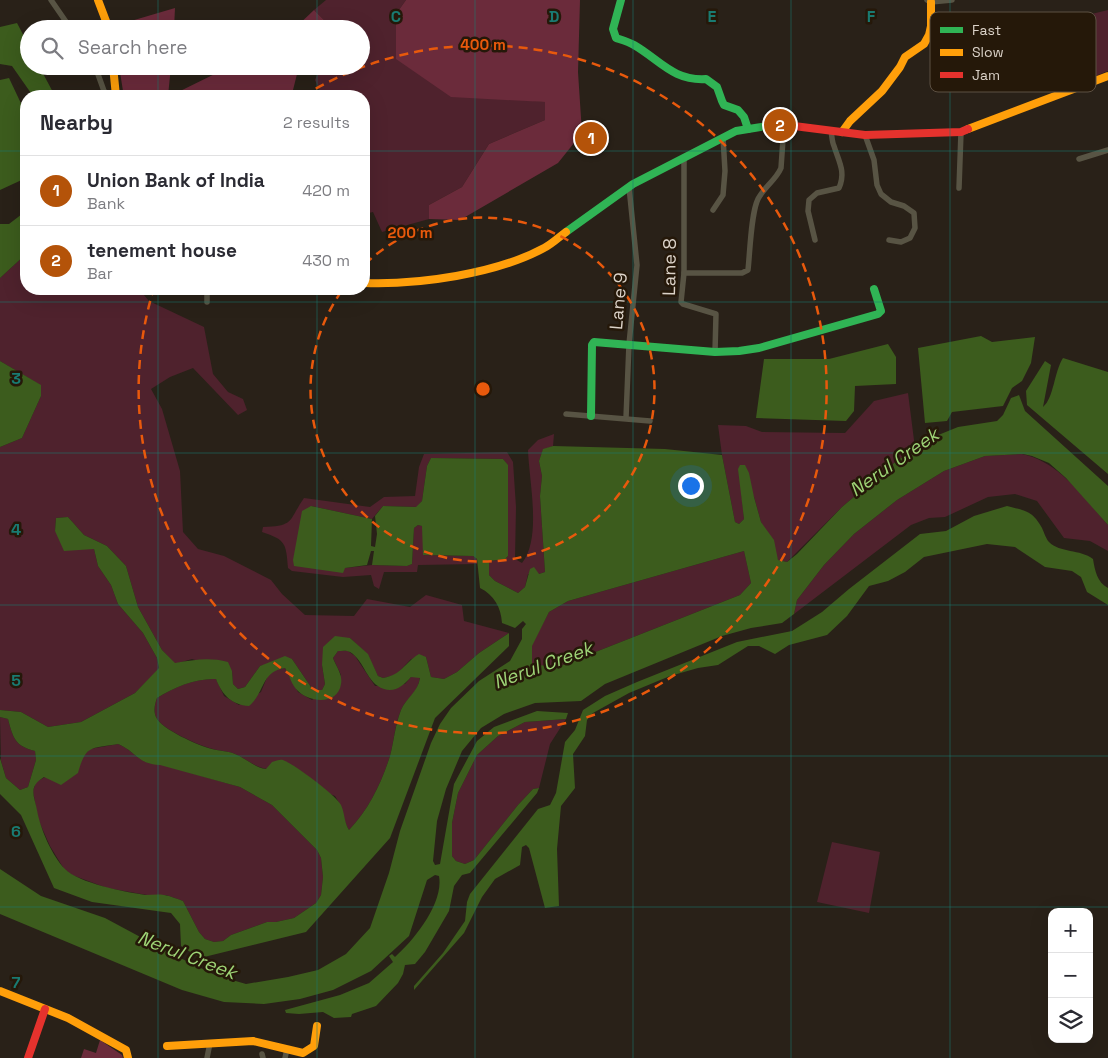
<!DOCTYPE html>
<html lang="en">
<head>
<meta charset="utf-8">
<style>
	:root { --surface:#fff; --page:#f7f7f7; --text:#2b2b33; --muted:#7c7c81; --line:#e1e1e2; --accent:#b45309 }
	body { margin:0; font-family:"Space Grotesk",sans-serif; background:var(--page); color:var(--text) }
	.controls { position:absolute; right:15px; bottom:15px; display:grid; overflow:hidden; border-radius:10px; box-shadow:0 5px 20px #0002 }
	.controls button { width:45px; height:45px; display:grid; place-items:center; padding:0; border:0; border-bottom:1px solid var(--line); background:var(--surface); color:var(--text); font:25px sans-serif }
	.you { position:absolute; left:690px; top:485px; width:18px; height:18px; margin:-12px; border:4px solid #fff; border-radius:50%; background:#1a73e8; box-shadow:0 0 0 8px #1a73e833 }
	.badge { display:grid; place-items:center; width:32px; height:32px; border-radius:50%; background:var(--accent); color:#fff; font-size:16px; font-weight:700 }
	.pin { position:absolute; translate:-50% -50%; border:2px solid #fff; box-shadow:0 1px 5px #0006 }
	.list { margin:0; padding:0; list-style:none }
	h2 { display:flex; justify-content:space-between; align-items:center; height:65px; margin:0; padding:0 20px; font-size:21px }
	h2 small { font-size:16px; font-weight:400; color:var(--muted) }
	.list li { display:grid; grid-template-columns:32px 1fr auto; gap:15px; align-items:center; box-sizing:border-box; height:70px; padding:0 20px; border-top:1px solid var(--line) }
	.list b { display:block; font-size:19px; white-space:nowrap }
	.list p { margin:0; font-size:16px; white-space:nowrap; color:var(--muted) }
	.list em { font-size:16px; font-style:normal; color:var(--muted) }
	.icon { flex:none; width:28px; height:28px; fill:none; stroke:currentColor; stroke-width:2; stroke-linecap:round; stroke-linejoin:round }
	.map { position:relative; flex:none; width:1108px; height:1058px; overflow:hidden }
	.search { position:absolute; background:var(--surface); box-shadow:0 5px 20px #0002; left:20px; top:20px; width:350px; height:55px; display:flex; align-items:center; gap:12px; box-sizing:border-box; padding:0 18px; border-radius:28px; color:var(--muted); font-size:19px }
	.panel { position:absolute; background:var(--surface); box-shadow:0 5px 20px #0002; left:20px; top:90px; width:350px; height:205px; border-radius:20px }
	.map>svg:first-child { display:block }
	.green { fill:#4f222d }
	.forest { fill:#6b2b3b }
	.water { fill:#3c5c1d; fill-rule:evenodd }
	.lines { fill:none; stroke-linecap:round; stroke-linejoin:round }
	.street { stroke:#585444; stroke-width:5.5 }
	.fast { stroke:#30b455; stroke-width:8 }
	.slow { stroke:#ff9f0a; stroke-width:8 }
	.jam { stroke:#e5322d; stroke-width:8 }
	.grid { fill:none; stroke:#197b72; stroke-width:1; stroke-opacity:0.55 }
	.ring { fill:none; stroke:#e8590c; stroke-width:2.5; stroke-dasharray:9 6 }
	.labels { text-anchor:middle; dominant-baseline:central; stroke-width:5; stroke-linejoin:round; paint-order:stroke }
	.street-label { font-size:18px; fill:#dbd2c8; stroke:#251809 }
	.water-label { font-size:19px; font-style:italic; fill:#9ed476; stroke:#251809 }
	.key { fill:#251809; stroke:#5c5042; stroke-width:1 }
	.key-label { font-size:14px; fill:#dbd2c8 }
	.grid-label { font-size:16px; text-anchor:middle; font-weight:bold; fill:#197b72; stroke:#251809; stroke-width:5; stroke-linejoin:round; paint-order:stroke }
	.centre { fill:#e8590c; stroke:#251809; stroke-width:2.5 }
	.ring-label { font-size:15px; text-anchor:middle; font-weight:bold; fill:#e8590c; stroke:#251809; stroke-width:5; stroke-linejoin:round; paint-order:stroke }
</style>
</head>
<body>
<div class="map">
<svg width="1108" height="1058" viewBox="0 0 1108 1058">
	<rect width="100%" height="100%" fill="#292118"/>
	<!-- green -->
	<g class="green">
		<path d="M326 0H406L396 14 509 99 545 102V120L489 144 462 187 429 205V219L382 232 373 212 364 214V96H322L315 80 321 66H361V29H333L314 10Z"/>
		<path d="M1108 10V71L1078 83 1068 64 992 57 990 39Z"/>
		<path d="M26 254V289H139L149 301 204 327 213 374 228 392 243 399 247 410 238 415 193 368 170 377 151 389 162 409 180 471 183 532 198 549 224 556 271 580 282 594 305 615 354 616 367 599 410 607 426 595 462 605 464 621 509 633 479 653 457 672 444 679 431 677 426 657 411 659 396 675 383 678 378 676 367 654 350 638 322 665 325 684 322 690H313L292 659 260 666 245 687 238 689 233 684 232 671 192 659 175 664 162 650 138 607 126 566 107 546 84 535 68 517 56 518 55 531 94 549 98 566 111 585 118 604 143 633 157 658 159 669 135 693 81 722 48 727 21 712 0 710V447L22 438 41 396 40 385 0 361V278Z"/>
		<path d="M908 393 915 448 894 463 842 507 787 562 778 560 761 522 754 497 739 469 744 519 739 524 735 522 722 455 718 425 746 426 762 432 845 433 874 401Z"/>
		<path d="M554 434 553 446 543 450 539 461 542 476 540 496 545 572 539 574H528L525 587 518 593 495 581 489 575V561L505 559 508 556V466L503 459 431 458 427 466 422 501 417 507 383 506 372 519 311 506 345 568 372 565 407 566 412 564 414 528 418 525 423 526 424 555 473 556 477 559V564L418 565 417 572H384L379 589 374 586 371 575 343 577 292 571 288 568C286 543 286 540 262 532L263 527C295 526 288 521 304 498L370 507 384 497 415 496 419 467 424 454 507 452 513 462 516 507 515 559 522 563C542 538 529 481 528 450L538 440Z"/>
		<path d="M1022 454C1060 462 1084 498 1108 525V551L1090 541 1064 538 1037 501 1015 494 988 497 945 517 929 518 911 525 794 614 797 600 824 565 854 534 897 500 944 471 985 456Z"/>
		<path d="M744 551 751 583 740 595 560 666H532L531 646 549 612 568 601Z"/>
		<path d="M338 651H348L355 656 375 686 405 684 411 677H420C418 694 407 697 401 710 395 724 394 741 390 756 381 784 369 809 349 830 342 819 343 807 335 796L267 769C254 767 247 759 235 754 229 751 220 751 213 749 200 746 161 729 156 717 153 710 155 704 157 698 174 687 196 678 216 679L224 696 239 705 261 692 268 675 276 669 285 668 298 692 312 700 341 675 333 658Z"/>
		<path d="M0 717 8 719C13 738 15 746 35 751L36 760 28 787 20 790 6 778 1 761Z"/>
		<path d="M566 719 550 744 539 788 533 789 518 805 474 860 465 864 456 861 452 856V823L458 793 477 755 498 736 525 722Z"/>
		<path d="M118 744C137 752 137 764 160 764L240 787 272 805 317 850 321 858 323 877 321 895 316 903 294 918 276 922H267L231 935 223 941 214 942 205 939 199 932 183 901 166 895H147L107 888 72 875 64 869 50 846 38 819 33 791 36 782 83 756 90 749Z"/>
		<path d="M832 842 880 852 869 913 817 902Z"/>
	</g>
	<!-- forest -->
	<g class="forest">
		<path d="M406 0H580L578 72 582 133 558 163 460 220 429 219V205L462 187 489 144 545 120V102L451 97 396 59V14Z"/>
		<path d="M175 8 174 29H114V26Z"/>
		<path d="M314 10 326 22 322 29H294Z"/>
		<path d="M119 66H171L168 96H138L137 91H123Z"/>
		<path d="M231 66H299L292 94 294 96H170Z"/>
		<path d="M100 1040 122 1055 123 1058H81L84 1049 96 1053Z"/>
	</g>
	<!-- water -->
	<g class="water">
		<path d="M17 23 29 46V66H39L55 96H33L12 66 0 64V27Z"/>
		<path d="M9 78 26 114V178L0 190V80Z"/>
		<path d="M26 211V254L0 278V224H9Z"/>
		<path d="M981 336 992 342 1035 337 1031 363 1022 381 1012 388 1003 406 952 412 947 421 925 423 918 348Z"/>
		<path d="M888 344 896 357V384L855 386 854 411 846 421 756 418 764 359H829Z"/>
		<path d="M1063 358 1108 372V474L1027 405 1026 391 1045 361 1051 365 1043 407C1054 398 1054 372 1063 358Z"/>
		<path d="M0 361 41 385V396L22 438 0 447Z"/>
		<path d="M1019 395 1025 411 1108 486V525L1066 478 1049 463 1032 456 1023 454 985 456 944 471 897 500 854 534 824 565 797 600 794 614 782 623 751 628 722 636 605 684 581 701 535 703 504 714 481 728 462 751 446 789 437 821 433 861 435 865 440 864 454 784 477 741 494 727 537 711 568 713 566 719 525 722 498 736 477 755 458 793 452 823V856L456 861 465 864 474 860 518 805 533 789 539 788 537 793 470 873 462 875 454 886 449 911 425 952 415 964 405 965 403 974 398 983 376 1006 352 1014 351 1017 334 1018 323 1012 299 1014 286 1013 285 1010 340 995 369 983 393 962 389 956 392 954 395 957C414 940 444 903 439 876L435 875 427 880 409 936 371 971 333 990 300 999 264 1004 224 1002 182 990 0 914V869L41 896 105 918 172 954 215 975 246 984 288 977 318 970 346 954 370 928 389 873 400 831 431 743 440 724 451 708 479 681 510 661 522 639V629L526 624 523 621 515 628 502 623C501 607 494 595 480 588L477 559 473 556 423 555 422 526 418 525 414 528 412 564 407 566 372 565 374 551H371L367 565 345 568 343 573 294 566 293 560 302 511 311 506 372 519 371 546 375 547 377 534 375 516 383 506 416 507 422 501 427 466 431 458 503 459 508 465V556L505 559 489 561V575L495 581 518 593 525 587 530 569 534 567 539 574 545 572 540 496 542 476 539 461 543 449 553 446 665 449 722 455 735 522 739 524 744 519 738 469 740 465H745L749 473 754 497 761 522 774 540 778 560 787 562 797 554 842 507 894 463 926 440 958 427 997 421 1003 415 1011 398ZM744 551 751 583 740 595 560 666 532 665V646L549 612 568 601Z"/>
		<path d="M1007 506C1025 511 1032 510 1042 528 1044 532 1046 539 1049 542 1060 553 1080 549 1093 559 1095 571 1097 582 1108 588V605L1087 592 1081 577 1072 571 1045 567 1015 547 987 544 924 557 905 572 888 581 869 586 847 616 827 635 789 645 775 654 759 646H748L718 665 698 668 670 676 629 693 593 713 587 720 585 736 573 754 575 788 561 806 557 849 559 906 545 908 529 848 526 845 522 847 520 865 495 879 482 897 464 933 414 990V986L443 953 465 921 467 902 470 894 538 809 550 805 556 793 565 742 575 730 583 710 605 696 637 682 737 642 792 631 822 612 849 589 920 534 946 531 974 516Z"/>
		<path d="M68 517 84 535 107 546 126 566 138 607 162 650 175 663C194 660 209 657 228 662L232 671 233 684 238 689 245 687 260 666 285 656 292 659 313 690H322L325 684 322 665 323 647 335 636 350 638 368 654 378 676 383 678C403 674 403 664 419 654L426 657 431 677 444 679 457 672 479 653 509 633V646L435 718 390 838 306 932 200 958 181 946 180 924 171 913 92 902 54 888 21 815 0 794V758L6 778 20 790 28 787 36 760 35 751C15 746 13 738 8 719L0 717V710L21 712 48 727 81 722 135 693 159 668 157 658 143 633 118 604 111 585 98 566 94 549 64 551 55 531 56 518ZM338 651C342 651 346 650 350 652 365 661 366 683 384 689 395 693 404 685 411 677L420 678C418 692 406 698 401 710 395 725 394 741 390 756 381 784 369 809 349 830 344 822 345 814 341 805 337 796 294 764 283 760 280 759 276 761 272 762L266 769C254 767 247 759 235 754 229 751 220 751 212 749 199 746 161 729 156 717 153 710 155 704 157 698 174 687 197 678 216 679 222 695 232 705 249 706 265 693 261 671 285 668 290 675 291 685 298 691 310 703 338 705 341 684 343 675 336 666 333 658ZM118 744C137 752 137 764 160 765L240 787 272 805 317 850 321 858 323 877 321 895 316 903 294 918 276 922H267L231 935 223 941 214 942 205 939 199 932 183 901C177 899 171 896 164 895 158 894 151 895 145 895 126 892 78 883 65 869 52 856 40 828 37 810 34 795 28 787 44 777L61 785 78 773C86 744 91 749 118 744Z"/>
	</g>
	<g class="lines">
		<!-- street -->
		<g class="street">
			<path d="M51 0 71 29"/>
			<path d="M927 0 931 2 952 0"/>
			<path d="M95 66 104 91 109 96"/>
			<path d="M865 135 874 160 877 185 881 194 891 202 904 206 914 213 915 228 910 238 901 242 889 240"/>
			<path d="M684 157V273L681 302 683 304 716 314 715 352"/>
			<path d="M1079 159 1108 150"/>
			<path d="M959 188 961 132"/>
			<path d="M713 210 723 195 725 171 723 137"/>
			<path d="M815 240 808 211 809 200 817 193 839 188C846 172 839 162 834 146 832 142 832 136 831 131"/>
			<path d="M684 273H742L748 270C750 252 751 213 758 199 764 187 776 180 781 168L784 125"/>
			<path d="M207 289V302"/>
			<path d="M566 414 650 421"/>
			<path d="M626 418 629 344 637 265 629 187"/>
			<path d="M262 1054 263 1058"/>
			<path d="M207 1058 210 1043"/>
			<path d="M285 1058 287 1049"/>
		</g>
		<!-- fast -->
		<g class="fast">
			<path d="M621 0 613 29 616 38C622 40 629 42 634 45 660 60 673 81 706 79L717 87 722 101 724 105 738 110 744 117 748 129"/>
			<path d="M566 232 633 184 736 131 780 124 794 126"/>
			<path d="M591 416 592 345 594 342 715 352 739 351 759 348 878 314 881 311 874 289"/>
		</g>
		<!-- slow -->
		<g class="slow">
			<path d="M98 0 109 29"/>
			<path d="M113 66 116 96"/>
			<path d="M968 129 1108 76"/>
			<path d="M842 132 850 121 882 91 900 67 905 57 924 44 929 35 931 26V2"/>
			<path d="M364 283C418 285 496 274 544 248 552 244 559 237 566 232"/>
			<path d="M0 991 68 1018 126 1050 128 1058"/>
			<path d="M167 1046 253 1041 303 1053 314 1046 317 1026"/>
		</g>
		<!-- jam -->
		<g class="jam">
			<path d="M794 126 865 135 961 132 968 129"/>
			<path d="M28 1058 45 1009"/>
		</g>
	</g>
	<!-- grid -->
	<path class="grid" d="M158 0V29M317 0V29M475 0V1058M633 0V1058M791 0V1058M950 0V1058M158 66V96M317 66V96M0 151H26M364 151H1108M158 289V1058M317 289V1058M0 302H1108M0 453H1108M0 605H1108M0 756H1108M0 907H1108"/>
	<!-- distance rings -->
	<g class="ring">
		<path d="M365 264A172 172 0 1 1 343 289"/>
		<path d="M303 96A344 344 0 1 1 153 291"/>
	</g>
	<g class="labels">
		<!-- street labels -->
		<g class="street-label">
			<text transform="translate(669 267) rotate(-89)">Lane 8</text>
			<text transform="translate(618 301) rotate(-85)">Lane 9</text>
		</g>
		<!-- water labels -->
		<g class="water-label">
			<text transform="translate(894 462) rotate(-35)">Nerul Creek</text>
			<text transform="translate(543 665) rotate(-20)">Nerul Creek</text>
			<text transform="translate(187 955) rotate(21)">Nerul Creek</text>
		</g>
	</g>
	<!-- legend -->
	<rect x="930" y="12" width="166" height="80" rx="8" class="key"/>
	<rect x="940" y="27" width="23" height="6" fill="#30b455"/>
	<rect x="940" y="49" width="23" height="7" fill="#ff9f0a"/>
	<rect x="940" y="72" width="23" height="6" fill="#e5322d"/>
	<g class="key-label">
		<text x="972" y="35">Fast</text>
		<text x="972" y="57">Slow</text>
		<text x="972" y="80">Jam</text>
	</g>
	<g class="grid-label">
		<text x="396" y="22">C</text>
		<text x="554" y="22">D</text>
		<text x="712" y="22">E</text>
		<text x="871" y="22">F</text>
		<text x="16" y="384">3</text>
		<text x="16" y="535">4</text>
		<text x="16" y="686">5</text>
		<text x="16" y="837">6</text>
		<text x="16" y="988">7</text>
	</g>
	<circle cx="483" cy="389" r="8" class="centre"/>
	<g class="ring-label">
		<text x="483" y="50">400 m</text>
		<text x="410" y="238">200 m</text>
	</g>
</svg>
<div class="controls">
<button>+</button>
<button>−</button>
<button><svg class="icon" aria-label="layers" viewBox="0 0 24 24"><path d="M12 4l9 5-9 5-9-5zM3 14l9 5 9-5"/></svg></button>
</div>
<div class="you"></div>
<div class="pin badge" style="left:591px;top:138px">1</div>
<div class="pin badge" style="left:780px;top:125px">2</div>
<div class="search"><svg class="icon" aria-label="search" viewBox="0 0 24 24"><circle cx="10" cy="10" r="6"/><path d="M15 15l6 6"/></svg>Search here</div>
<section class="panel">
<h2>Nearby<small>2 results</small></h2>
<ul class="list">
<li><span class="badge">1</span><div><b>Union Bank of India</b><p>Bank</p></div><em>420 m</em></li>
<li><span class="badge">2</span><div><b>tenement house</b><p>Bar</p></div><em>430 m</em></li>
</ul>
</section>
</div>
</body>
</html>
